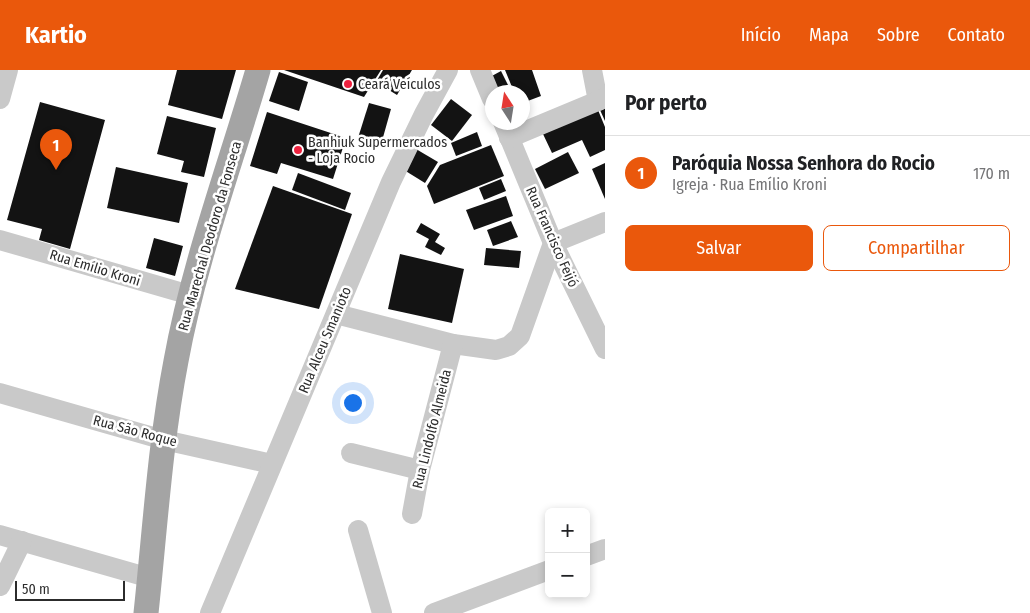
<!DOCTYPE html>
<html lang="pt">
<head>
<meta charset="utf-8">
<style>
	:root { --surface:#fff; --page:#f2f2f2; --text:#202124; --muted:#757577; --line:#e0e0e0; --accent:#ea580c }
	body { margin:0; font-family:"Fira Sans Condensed",sans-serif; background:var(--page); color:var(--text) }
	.controls { position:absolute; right:15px; bottom:15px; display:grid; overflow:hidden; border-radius:8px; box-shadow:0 2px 8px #0003 }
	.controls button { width:45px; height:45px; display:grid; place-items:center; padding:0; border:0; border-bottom:1px solid var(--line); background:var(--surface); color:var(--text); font:25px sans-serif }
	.compass { position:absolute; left:485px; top:15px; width:45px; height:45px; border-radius:50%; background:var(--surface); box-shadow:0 2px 8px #0003; rotate:348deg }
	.scale { position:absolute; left:15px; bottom:12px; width:110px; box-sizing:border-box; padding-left:5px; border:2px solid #2c2c2c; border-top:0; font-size:14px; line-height:18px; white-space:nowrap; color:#2c2c2c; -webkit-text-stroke:4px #fff; paint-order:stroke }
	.you { position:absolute; left:352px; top:332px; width:18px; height:18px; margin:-12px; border:4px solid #fff; border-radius:50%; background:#1a73e8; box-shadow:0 0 0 8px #1a73e833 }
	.badge { display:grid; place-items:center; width:32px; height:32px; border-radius:50%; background:var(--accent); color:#fff; font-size:16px; font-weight:700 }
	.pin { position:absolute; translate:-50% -41px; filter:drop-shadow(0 1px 2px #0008) }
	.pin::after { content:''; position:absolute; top:26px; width:18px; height:15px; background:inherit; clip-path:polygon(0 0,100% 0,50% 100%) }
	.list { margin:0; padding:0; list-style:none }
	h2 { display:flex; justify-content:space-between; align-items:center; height:65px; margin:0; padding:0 20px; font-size:21px }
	h2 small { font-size:16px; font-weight:400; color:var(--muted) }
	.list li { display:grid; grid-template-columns:32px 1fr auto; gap:15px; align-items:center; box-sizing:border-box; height:75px; padding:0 20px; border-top:1px solid var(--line) }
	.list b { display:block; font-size:19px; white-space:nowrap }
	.list p { margin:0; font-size:16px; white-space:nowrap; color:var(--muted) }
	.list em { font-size:16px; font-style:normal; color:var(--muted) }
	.actions { display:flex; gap:10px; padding:15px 20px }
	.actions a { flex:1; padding:11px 0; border:1px solid var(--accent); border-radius:8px; text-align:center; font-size:18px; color:var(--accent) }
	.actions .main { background:var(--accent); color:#fff }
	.map { position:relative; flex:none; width:605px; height:543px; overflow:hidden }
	header { display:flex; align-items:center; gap:30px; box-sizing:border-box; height:70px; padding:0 25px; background:var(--accent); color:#fff }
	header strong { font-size:24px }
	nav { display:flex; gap:28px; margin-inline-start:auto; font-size:18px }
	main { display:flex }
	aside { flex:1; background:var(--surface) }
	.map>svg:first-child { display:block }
	.building { fill:#131313 }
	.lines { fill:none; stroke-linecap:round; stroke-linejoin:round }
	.minor { stroke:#c9c9c9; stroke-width:20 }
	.major { stroke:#a4a4a4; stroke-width:25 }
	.poi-dot { fill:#ef223f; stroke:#fff; stroke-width:2 }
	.labels { text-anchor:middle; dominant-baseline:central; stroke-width:5; stroke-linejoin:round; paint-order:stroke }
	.poi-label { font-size:14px; fill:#2c2c2c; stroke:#fff; text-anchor:start }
	.street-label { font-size:14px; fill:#2c2c2c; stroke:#fff }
</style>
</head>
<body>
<header>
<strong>Kartio</strong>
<nav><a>Início</a><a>Mapa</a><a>Sobre</a><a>Contato</a></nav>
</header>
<main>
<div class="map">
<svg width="605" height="543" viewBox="0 0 605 543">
	<rect width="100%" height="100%" fill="#fff"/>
	<!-- building -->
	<g class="building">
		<path d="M177 0H236L222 49 168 35Z"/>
		<path d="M284 0H381L364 27Z"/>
		<path d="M383 0H412L397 25 376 12Z"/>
		<path d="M505 0H532L541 26 525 32 522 22H514Z"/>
		<path d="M501 1 508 15 496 20 490 7Z"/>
		<path d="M279 2 308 12 299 41 269 31Z"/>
		<path d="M451 29 472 45 452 71 431 55Z"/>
		<path d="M40 32 105 50 70 179 39 170 42 159 7 150Z"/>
		<path d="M369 33 391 39 380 78 357 71Z"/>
		<path d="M605 38V51L600 40Z"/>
		<path d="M598 40 605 57V80L590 87 582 70 552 83 543 64Z"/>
		<path d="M267 42 346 68 333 109 281 93 277 104 250 96Z"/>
		<path d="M167 46 216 58 204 107 181 102 184 91 157 84Z"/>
		<path d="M477 62 482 76 456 86 451 73Z"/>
		<path d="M491 75 504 106 434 134 427 116 440 95Z"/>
		<path d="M416 79 438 92 425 113 404 100Z"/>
		<path d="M568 82 579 103 545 119 535 99Z"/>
		<path d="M605 93V129L592 99Z"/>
		<path d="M116 97 188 113 179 153 107 138Z"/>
		<path d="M298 103 351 123 345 140 292 120Z"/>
		<path d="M501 109 506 121 484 130 479 118Z"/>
		<path d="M273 116 352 144 319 239 235 219Z"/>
		<path d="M506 126 513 146 474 160 466 140Z"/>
		<path d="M511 151 518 167 493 176 487 160Z"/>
		<path d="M421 153 440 164 435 172 445 178 441 185 425 177 429 169 416 162Z"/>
		<path d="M154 168 183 176 175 206 146 198Z"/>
		<path d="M486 178 521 181 519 198 484 195Z"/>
		<path d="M400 184 464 199 452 253 388 239Z"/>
	</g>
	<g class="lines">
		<!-- minor -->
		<g class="minor">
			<path d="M480 0 492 29"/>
			<path d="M592 0 598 31"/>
			<path d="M0 29 8 0"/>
			<path d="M503 52 553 173 605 279"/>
			<path d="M509 68 605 28"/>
			<path d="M0 170 190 225"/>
			<path d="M336 244 453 274 496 280 509 276 520 266 553 173 605 152"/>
			<path d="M0 323 164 370 272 394"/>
			<path d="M351 383 420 400"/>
			<path d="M412 444 420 400 453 274"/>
			<path d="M358 460 382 543"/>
			<path d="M0 465 150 508"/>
			<path d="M586 486 605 479"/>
			<path d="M0 516 22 471"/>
			<path d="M210 543 391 112 424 44 448 0"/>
			<path d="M434 543 549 500"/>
		</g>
		<!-- major -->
		<path class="major" d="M146 543C155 459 160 374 176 291 194 192 230 96 258 0"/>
	</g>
	<!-- markers -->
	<g class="poi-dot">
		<circle cx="348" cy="14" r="5"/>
		<circle cx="298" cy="80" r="5"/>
	</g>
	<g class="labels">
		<!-- poi labels -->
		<g class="poi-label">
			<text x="358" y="14">Ceará Veículos</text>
			<text x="308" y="72">Banhiuk Supermercados<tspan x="308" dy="16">- Loja Rocio</tspan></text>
		</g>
		<!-- street labels -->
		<g class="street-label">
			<text transform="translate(210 166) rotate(-74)">Rua Marechal Deodoro da Fonseca</text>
			<text transform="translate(552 167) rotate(66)">Rua Francisco Feijó</text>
			<text transform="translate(95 198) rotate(17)">Rua Emílio Kroni</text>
			<text transform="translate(325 270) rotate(-67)">Rua Alceu Smanioto</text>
			<text transform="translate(432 359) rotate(-76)">Rua Lindolfo Almeida</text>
			<text transform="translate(135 361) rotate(15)">Rua São Roque</text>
		</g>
	</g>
</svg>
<div class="controls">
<button>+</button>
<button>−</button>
</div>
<svg class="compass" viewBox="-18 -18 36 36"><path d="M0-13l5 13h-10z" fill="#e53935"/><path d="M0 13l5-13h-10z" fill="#757577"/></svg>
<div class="scale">50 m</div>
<div class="you"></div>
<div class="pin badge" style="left:56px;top:100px">1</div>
</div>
<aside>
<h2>Por perto<small></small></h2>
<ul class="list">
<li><span class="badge">1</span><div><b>Paróquia Nossa Senhora do Rocio</b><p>Igreja · Rua Emílio Kroni</p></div><em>170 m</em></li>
</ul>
<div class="actions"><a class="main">Salvar</a><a>Compartilhar</a></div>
</aside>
</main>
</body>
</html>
